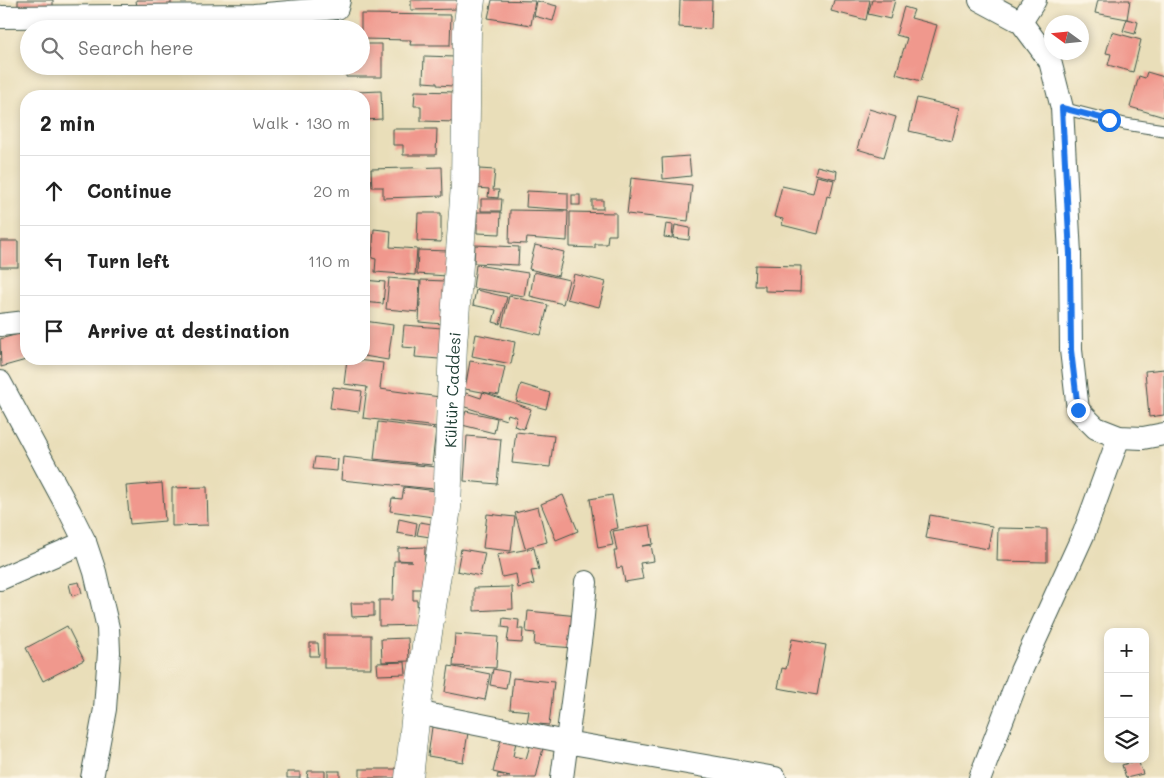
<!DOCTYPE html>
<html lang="en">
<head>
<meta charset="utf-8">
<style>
	:root { --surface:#fff; --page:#f2f2f2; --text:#222; --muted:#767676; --line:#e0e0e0 }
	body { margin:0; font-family:Mali,sans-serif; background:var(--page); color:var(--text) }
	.controls { position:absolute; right:15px; bottom:15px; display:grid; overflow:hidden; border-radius:10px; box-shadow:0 2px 8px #0003 }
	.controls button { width:45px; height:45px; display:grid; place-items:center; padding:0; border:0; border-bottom:1px solid var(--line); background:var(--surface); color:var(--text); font:25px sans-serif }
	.compass { position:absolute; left:1044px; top:15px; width:45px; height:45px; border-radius:50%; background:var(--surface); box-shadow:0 2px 8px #0003; rotate:285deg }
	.stop { position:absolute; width:15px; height:15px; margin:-11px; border:4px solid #1a73e8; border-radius:50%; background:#fff }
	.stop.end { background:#1a73e8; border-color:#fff; box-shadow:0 1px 5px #0008 }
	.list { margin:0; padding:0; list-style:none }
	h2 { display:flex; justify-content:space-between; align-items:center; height:65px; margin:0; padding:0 20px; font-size:21px }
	h2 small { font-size:16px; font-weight:400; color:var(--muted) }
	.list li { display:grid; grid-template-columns:32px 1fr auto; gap:15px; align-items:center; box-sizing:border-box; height:70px; padding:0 20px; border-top:1px solid var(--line) }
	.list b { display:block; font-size:19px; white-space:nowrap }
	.list em { font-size:16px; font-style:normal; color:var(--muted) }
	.icon { flex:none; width:28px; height:28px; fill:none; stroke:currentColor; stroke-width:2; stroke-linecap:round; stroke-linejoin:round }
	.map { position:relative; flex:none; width:1164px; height:778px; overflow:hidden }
	.search { position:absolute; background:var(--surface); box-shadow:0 2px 8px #0003; left:20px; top:20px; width:350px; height:55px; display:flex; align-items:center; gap:12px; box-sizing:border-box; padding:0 18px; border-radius:28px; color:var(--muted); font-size:19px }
	.panel { position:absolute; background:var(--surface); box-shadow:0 2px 8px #0003; left:20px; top:90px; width:350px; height:275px; border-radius:20px }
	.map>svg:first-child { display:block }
	.building { fill:#f0988d }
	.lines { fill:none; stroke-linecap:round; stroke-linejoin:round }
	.lane-casing { stroke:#3d5548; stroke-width:13 }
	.street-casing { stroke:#3d5548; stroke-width:24 }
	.secondary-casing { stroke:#3d5548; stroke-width:29 }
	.lane { stroke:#fff; stroke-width:11 }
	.street { stroke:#fff; stroke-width:22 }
	.secondary { stroke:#fff; stroke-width:28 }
	.route { stroke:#1a73e8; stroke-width:6 }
	.labels { text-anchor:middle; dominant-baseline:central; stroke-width:4; stroke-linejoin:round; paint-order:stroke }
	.street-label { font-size:16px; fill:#1f3d34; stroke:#fcf5e5 }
</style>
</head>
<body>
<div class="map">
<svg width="1164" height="778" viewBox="0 0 1164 778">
	<rect width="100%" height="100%" fill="#fcf5e5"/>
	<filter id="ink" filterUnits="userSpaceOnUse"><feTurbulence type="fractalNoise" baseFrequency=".02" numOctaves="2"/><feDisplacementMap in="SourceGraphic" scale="10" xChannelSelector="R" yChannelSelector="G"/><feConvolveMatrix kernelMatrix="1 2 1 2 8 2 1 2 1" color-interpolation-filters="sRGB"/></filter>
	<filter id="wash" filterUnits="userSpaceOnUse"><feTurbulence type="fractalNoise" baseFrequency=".0096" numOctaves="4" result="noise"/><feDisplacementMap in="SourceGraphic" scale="20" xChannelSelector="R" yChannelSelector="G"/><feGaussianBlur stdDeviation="1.12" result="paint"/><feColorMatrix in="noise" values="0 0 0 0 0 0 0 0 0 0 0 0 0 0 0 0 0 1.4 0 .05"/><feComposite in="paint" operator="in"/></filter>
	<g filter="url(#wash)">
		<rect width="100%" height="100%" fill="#e9deb9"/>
		<g id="blocks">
			<!-- building -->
			<g class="building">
				<rect x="18" y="0" width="35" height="10"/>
				<path d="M136 0H171V4L137 8Z"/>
				<path d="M411 0H459V9L411 10Z"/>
				<path d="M492 0 535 1 531 25 488 18Z"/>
				<path d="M680 0H712L711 29 679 27Z"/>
				<path d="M834 0H870L866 20 831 11Z"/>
				<path d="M872 0H895L890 19 868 14Z"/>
				<path d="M1098 0H1130L1127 19 1095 13Z"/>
				<path d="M537 1 557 6 553 21 534 16Z"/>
				<path d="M904 7 914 10 911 18 937 25 921 81 896 74 907 38 896 35Z"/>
				<path d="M361 14 451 15 450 45H410L411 40 361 39Z"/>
				<path d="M1127 19 1138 22 1135 34 1123 31Z"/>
				<path d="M1112 32 1141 40 1133 72 1108 65 1111 54 1106 53Z"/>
				<path d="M361 44H382V77H346V66H361Z"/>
				<path d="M424 56 455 57 453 86 437 85V83L423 82Z"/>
				<path d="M1147 72 1164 77 1163 85H1164V117L1130 107 1139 76 1145 78Z"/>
				<path d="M381 91 382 119 364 120V96H333V93Z"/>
				<path d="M415 91 457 92 456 122 421 121V106H414Z"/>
				<path d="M917 98 960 108 952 141 909 131Z"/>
				<path d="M869 109 896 117 884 157 857 149Z"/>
				<path d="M393 129H437L436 155H403V145H393Z"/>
				<path d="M689 156 691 176 663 179 662 158Z"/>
				<path d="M817 166 837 171 836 179 815 174Z"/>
				<path d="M442 167 443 196 383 198V187H372L371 169Z"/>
				<path d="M479 169 495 170 493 190H499L498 198 488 197 489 189 477 188Z"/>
				<path d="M817 176 834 180 830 197 827 196 818 234 782 225 783 219 774 217 782 186 813 193Z"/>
				<path d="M631 178 692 185 688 221 627 214Z"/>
				<path d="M527 191 568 193V210L526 207Z"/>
				<rect x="572" y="195" width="8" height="10"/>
				<path d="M481 199H502L501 211H481Z"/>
				<rect x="592" y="200" width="11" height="9"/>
				<path d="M510 210 568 211 567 241 527 238 526 244 509 243Z"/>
				<path d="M477 212H501L500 234 477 233Z"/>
				<path d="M570 212 616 213V235H608L607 244H595V248L570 247Z"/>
				<path d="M418 213H441V242L417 241Z"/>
				<path d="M666 224 673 225 672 238 664 237Z"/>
				<path d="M675 225 690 228 689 240 673 238Z"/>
				<path d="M374 229 391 231 390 247 417 249 415 275 375 272 376 259 372 258Z"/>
				<rect x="0" y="241" width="18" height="26"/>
				<path d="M364 245H367L366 269H364Z"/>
				<path d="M475 245 519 247 518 265 474 263Z"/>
				<path d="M535 245 564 252 558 276 529 269Z"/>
				<path d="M418 250 449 251 447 276 417 274Z"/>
				<path d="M476 265 528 273 524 296 473 288Z"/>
				<path d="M755 265 801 266 800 292 765 291V286H754Z"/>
				<path d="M534 272 569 280 563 304 530 296Z"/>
				<path d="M574 274 606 282 599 307 567 299Z"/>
				<path d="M389 278 420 281 418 312 386 309Z"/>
				<path d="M364 280 385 282 383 304 364 302Z"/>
				<path d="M421 280 445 281 443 324 419 322Z"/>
				<path d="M476 290 507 297 500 324 493 322 496 310 473 305Z"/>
				<path d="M509 296 548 305 541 335 502 326Z"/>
				<path d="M364 321 393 325 388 360 364 356Z"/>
				<path d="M404 325 442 328 439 359 415 357 416 348 402 347Z"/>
				<path d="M26 332V360L1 367 0 339Z"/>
				<path d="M476 334 515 342 511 364 472 356Z"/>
				<path d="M347 359 383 363 380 389 440 397 437 427 363 418 367 387 344 384Z"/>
				<path d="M470 361 505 367 499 395 465 389Z"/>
				<path d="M1164 369V415L1149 417 1145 371Z"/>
				<path d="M521 384 550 393 546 409 516 401Z"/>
				<path d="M333 387 362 391 359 412 330 408Z"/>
				<path d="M483 392 531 409 524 429 514 426 517 417 508 414 506 420 462 406 466 393 481 398Z"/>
				<path d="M466 411 497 418 494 433 462 425Z"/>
				<path d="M378 422 436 429 432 465 374 459Z"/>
				<path d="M516 432 554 436 550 467 512 463Z"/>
				<path d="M467 436 501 439 497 484 464 481Z"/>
				<path d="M315 457 338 459 337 471 313 469Z"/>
				<path d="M343 457 436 467 434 489 341 480Z"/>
				<path d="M162 483 165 521 130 524 126 486Z"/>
				<path d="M207 487 208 525 172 526V488Z"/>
				<path d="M404 487 437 491 433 517 390 511 392 498 402 499Z"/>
				<path d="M563 495 578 531 556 540 541 504Z"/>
				<path d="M612 495 618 528 610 530 613 545 598 548 590 499Z"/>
				<path d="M538 507 547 542 525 548 515 513Z"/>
				<path d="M487 514 515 517 511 551 483 548Z"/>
				<path d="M930 515 992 526 988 549 926 538Z"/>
				<path d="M399 519 417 523 415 536 397 533Z"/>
				<path d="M420 522 432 524 430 537 417 535Z"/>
				<path d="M650 525 653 544 642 546 651 545 654 561 640 563 643 579 625 582 622 567 617 568 614 551H617L613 531Z"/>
				<path d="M998 528 1047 529V562L997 561Z"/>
				<path d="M425 547 424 589H413V600H417L418 625 379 626V600H393L394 561H412L398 560V548Z"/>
				<path d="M534 548 539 570 531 571 534 584 518 588 516 574 502 577 497 555Z"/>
				<path d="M461 549 485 553 480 576 457 571Z"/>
				<path d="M79 582 82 593 72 596 69 584Z"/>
				<path d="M512 587 513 609 474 611V588Z"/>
				<path d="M351 603H374V616L352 617Z"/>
				<path d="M528 611 578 616 575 648 534 645 535 633 526 632Z"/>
				<path d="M503 618 519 620 518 629H523L522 643 507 642 509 628 502 627Z"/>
				<path d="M67 626 84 660 43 681 26 648Z"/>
				<path d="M455 634 498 637 496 668 453 666Z"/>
				<rect x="324" y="635" width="47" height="33"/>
				<path d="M408 638 409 661 382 662 381 639Z"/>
				<path d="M792 639 826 645 817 695 778 688 782 668 786 669Z"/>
				<path d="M310 643H318L319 656H310Z"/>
				<path d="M405 662 406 674 378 675 377 663Z"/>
				<path d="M449 666 490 674 485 700 445 692Z"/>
				<path d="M493 669 509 672 506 688 490 685Z"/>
				<path d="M513 678 554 682 549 725 527 723 529 711 510 709Z"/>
				<path d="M432 727 468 733 463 762 428 756Z"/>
				<path d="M501 739 516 742 513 756 526 759 530 745 543 748 536 778H497L498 774 510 776 493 772Z"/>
				<path d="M1138 760 1143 774 1126 778 1122 765Z"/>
				<rect x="360" y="769" width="37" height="9"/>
				<path d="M308 771H325V778H307Z"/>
				<rect x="328" y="771" width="12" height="7"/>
				<rect x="287" y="772" width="13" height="6"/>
			</g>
		</g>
	</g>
	<g filter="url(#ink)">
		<use href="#blocks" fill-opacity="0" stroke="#3d5548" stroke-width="1"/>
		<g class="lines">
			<!-- lane casing -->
			<g class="lane-casing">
				<path id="lane" d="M1062 108 1125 124 1164 130"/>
			</g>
			<!-- street casing -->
			<g class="street-casing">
				<g id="street">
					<path d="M980 0 1021 22 1050 61 1062 108 1070 254 1071 350 1078 410 1096 428 1119 437 1143 438 1164 434"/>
					<path d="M0 17 254 15 337 8 339 0"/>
					<path d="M1021 22 1035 0"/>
					<path d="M0 325 26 322"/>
					<path d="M0 382 70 512 85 542 95 572 108 628 109 652 105 709 92 778"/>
					<path d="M0 579 85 542"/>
					<path d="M416 712 566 742 775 778"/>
					<path d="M562 778 582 627 586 582"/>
					<path d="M980 778 1021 671 1084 533 1119 437"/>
				</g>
			</g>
			<!-- secondary casing -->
			<g class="secondary-casing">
				<g id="secondary">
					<path id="s1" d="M409 778 416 712 447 508 453 344 465 185 467 30 471 0"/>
				</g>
			</g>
			<!-- lane -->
			<use href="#lane" class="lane"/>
			<!-- street -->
			<use href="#street" class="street"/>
			<!-- secondary -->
			<use href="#secondary" class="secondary"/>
		</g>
	</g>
	<g class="lines" filter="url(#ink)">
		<!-- route -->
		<path class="route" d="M1078 410 1071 350 1070 254 1062 108 1109 120"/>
	</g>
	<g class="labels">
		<!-- street labels -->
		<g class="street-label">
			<text stroke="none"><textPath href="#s1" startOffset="391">Kültür Caddesi</textPath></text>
		</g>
	</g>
</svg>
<div class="controls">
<button>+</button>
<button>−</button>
<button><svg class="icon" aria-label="layers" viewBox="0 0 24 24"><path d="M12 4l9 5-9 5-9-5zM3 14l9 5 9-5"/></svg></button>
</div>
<svg class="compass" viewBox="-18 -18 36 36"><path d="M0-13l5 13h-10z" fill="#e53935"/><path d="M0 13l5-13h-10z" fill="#767676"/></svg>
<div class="stop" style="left:1109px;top:120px"></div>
<div class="stop end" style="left:1078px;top:410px"></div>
<div class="search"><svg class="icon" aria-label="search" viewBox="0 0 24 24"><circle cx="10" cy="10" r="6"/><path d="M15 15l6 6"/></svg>Search here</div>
<section class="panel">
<h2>2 min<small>Walk · 130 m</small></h2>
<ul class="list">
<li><svg class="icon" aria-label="ahead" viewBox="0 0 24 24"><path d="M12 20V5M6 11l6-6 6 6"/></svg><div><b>Continue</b></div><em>20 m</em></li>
<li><svg class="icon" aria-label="left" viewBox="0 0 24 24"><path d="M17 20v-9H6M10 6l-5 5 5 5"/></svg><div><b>Turn left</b></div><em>110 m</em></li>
<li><svg class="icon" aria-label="arrive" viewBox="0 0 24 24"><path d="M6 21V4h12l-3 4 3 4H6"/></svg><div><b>Arrive at destination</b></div></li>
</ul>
</section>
</div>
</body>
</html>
